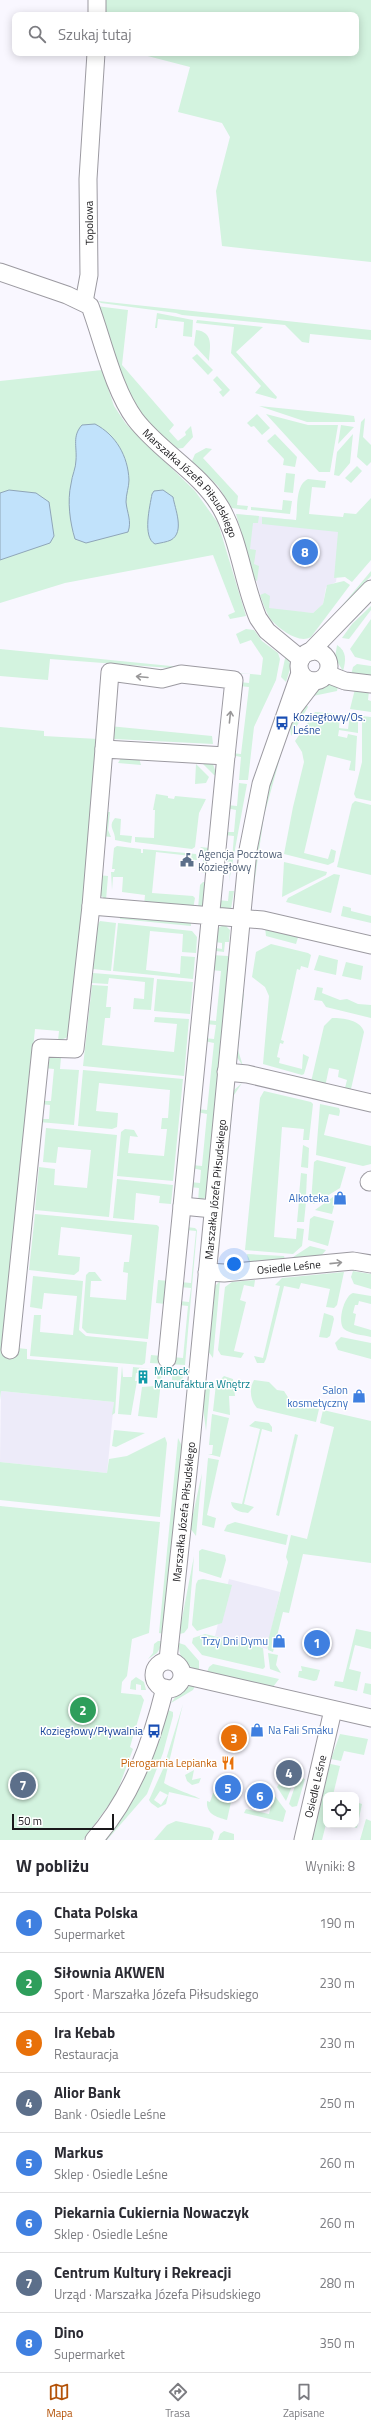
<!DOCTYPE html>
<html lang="pl">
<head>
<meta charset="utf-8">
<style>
	:root { --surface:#fff; --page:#f2f2f3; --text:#2b2b33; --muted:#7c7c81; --line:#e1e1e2; --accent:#b45309 }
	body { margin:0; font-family:"Titillium Web",sans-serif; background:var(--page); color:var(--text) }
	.controls { position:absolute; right:12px; bottom:12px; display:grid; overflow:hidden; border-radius:8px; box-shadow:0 2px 10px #0003 }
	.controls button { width:36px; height:36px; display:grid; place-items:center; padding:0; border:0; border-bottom:1px solid var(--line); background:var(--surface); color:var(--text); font:20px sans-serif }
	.scale { position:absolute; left:12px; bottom:10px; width:102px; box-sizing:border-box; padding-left:4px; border:2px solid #19181b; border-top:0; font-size:11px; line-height:14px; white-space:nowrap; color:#19181b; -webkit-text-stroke:3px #fff; paint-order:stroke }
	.you { position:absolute; left:234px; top:1264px; width:14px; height:14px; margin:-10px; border:3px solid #fff; border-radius:50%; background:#1a73e8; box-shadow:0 0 0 6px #1a73e833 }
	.badge { display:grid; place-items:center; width:26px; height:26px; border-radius:50%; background:var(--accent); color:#fff; font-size:13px; font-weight:700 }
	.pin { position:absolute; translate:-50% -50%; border:2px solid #fff; box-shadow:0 1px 4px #0006 }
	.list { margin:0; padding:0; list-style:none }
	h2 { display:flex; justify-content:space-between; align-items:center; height:52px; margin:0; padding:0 16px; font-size:17px }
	h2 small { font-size:13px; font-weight:400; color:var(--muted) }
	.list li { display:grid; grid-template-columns:26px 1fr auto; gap:12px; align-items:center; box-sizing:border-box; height:60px; padding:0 16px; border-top:1px solid var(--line) }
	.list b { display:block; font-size:15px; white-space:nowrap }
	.list p { margin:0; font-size:13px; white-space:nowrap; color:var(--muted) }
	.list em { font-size:13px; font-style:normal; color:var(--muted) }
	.icon { flex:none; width:22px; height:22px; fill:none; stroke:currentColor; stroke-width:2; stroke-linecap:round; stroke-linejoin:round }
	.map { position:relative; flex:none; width:371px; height:1840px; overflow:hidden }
	.search { position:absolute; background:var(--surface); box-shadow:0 2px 10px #0003; left:12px; right:12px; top:12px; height:44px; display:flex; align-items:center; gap:10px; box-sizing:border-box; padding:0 14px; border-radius:8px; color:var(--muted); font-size:15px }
	.sheet { height:532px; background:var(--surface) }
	nav { display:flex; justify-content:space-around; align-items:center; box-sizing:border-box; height:56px; border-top:1px solid var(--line); background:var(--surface); font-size:11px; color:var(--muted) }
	nav a { display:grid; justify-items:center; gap:2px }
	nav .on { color:var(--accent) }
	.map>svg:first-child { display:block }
	.built { fill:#edebf9 }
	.green { fill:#d3f3df; fill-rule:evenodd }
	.water { fill:#c1e2fb; stroke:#8fa5b8 }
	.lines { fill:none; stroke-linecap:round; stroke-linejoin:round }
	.minor-casing { stroke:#9c9aa1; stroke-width:19 }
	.minor { stroke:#fff; stroke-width:17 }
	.oneway { stroke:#989798 }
	.labels { text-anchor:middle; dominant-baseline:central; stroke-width:3; stroke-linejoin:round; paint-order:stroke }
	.street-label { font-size:11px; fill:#19181b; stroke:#fff }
	.transit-label { font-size:11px; fill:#164399; stroke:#fff; text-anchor:start }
	.service-label { font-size:11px; fill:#4e5e75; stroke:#fff; text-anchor:start }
	.shop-label { font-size:11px; fill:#366cbe; stroke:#fff; text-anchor:end }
	.culture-label { font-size:11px; fill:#0d838f; stroke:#fff; text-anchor:start }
	.food-label { font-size:11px; fill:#c56008; stroke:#fff; text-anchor:end }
</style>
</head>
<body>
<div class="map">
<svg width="371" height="1840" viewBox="0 0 371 1840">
	<rect width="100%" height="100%" fill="#f9f7ff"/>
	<!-- built -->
	<g class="built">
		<path d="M236 514 343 525 336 582 326 587 323 604 313 613 265 609Z"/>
		<path d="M1 1391 114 1402 107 1473 0 1462Z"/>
		<path d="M229 1579 280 1592 267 1649 215 1636Z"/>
	</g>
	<!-- green -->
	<g class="green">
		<path d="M102 0H371V262L222 246 216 191 230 137 222 123 178 112 190 67 136 53H356V15H102Z"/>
		<path d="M98 301 371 330V340L310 334 309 343 302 342 285 325 182 315 176 313 101 303Z"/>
		<path d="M96 306 128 310 122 365 174 425 169 431 178 441 186 435 185 432 191 426 193 437 183 448 174 449 133 407Z"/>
		<path d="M157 313 193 320 192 337 183 336 184 322 158 319 157 328H155Z"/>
		<path d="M197 320 263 327 236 352 277 397 276 399 255 393 261 386 231 353 234 327 196 323Z"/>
		<path d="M196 330C214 332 210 347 209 361L194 345Z"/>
		<path d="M197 354 213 370 208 375 192 358Z"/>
		<path d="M102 370 114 406 126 424 195 491 218 523 246 616 230 619 228 615 235 612 213 555 65 583 0 603V381Z"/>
		<path d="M217 376 230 390 223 397 219 392 222 390 213 380Z"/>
		<path d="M259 406 347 415 354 416 355 422H307Z"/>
		<path d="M257 414 270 428 262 435 254 426 251 427 247 423Z"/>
		<path d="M266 414 308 425H338L330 472H319Z"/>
		<path d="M365 418 363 437 371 445V462L367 466 357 457 361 422Z"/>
		<path d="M341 425 354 427 338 444Z"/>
		<path d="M275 434 297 457 295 467 283 465 284 459 267 441Z"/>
		<path d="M353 434 350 463 339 476 334 475 337 452Z"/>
		<path d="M206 448 212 449 203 458 238 496 237 505 248 506 247 510 232 508 218 486 192 461 195 454Z"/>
		<path d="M357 466 362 471 351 483 345 478Z"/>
		<path d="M286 473 295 474 293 493 284 492Z"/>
		<path d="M308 479 326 481 325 488 312 487 309 514 343 517 344 513 356 514 371 498V560L352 582 345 577 334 578 338 532 262 524V517L296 520C298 508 295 485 308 479Z"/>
		<path d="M283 500 292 501 290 514 251 510V507L282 510Z"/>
		<path d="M236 514 259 516 258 523H253L250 549 256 550 254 564 259 566 257 581 255 580Z"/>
		<path d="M371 571V576L336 613Z"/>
		<path d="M344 581 350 585 311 637C299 644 281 630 272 621 266 613 263 603 260 595L265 593 270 596 269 608 313 613 323 604 327 585Z"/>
		<path d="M371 606V610L349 639 342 638 352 624Z"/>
		<path d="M371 619V661L355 657 350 649Z"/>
		<path d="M246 629 254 630 262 641 278 653 280 659 276 680 254 727 248 780H239L241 757 231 755V753L241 754 249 687 239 686V682L249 683 250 674 50 659 48 680 0 676V649L261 675 263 658 251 640 240 644 236 634Z"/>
		<path d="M337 645C347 651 346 661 343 671L335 658Z"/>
		<path d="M286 654 291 666 286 682 281 677Z"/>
		<path d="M357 664 371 666V678L351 675 353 667Z"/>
		<path d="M329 684 338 686 337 691 313 696 320 686Z"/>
		<path d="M355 689 369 691 368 700 371 701V712L350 709Z"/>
		<path d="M305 702 308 707 291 736 290 725Z"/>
		<path d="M315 712 340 714 339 728 348 729 350 715 358 716V733L339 730 338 736 347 738 348 734 357 736 355 771 349 770 351 761 327 755 304 853 328 859 331 849 336 851 334 862 328 865 284 854 293 807 304 762 302 752 295 741Z"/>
		<path d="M362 716 371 717V801L356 798 354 794 362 762Z"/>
		<path d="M109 726 212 736 213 744 114 739 111 738Z"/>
		<path d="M0 727 44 731V736L98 739 70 1031 68 1037 58 1041 59 1031 35 1029 8 1304 17 1348 27 1349V1359L118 1367 115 1413 112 1415 114 1402 1 1391 0 1400Z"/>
		<path d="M281 754 264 816 254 885C254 856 264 775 281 754Z"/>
		<path d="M121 758H139L141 765 118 763Z"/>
		<path d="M199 760 213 764 217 776 214 775Z"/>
		<path d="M196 764 209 777 206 783 195 784Z"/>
		<path d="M239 783 247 784 229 882 231 862 221 861V858L232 859 234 836 224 835V832H234L236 810 226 808V805L237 806Z"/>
		<path d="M156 794 168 796V798L174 799 175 796 206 799 199 813 195 847 192 849 135 842V837L154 838 155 810H153Z"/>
		<path d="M355 801 371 805V875L337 867 352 804Z"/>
		<path d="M107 812H110L108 830 111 837 101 836Z"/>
		<path d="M115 818 121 819 120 835 132 836 131 843 115 840C116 831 107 827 115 818Z"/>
		<path d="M117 846 141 849V853H143V849L196 854 197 860H191V856L156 852 152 893 193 896 195 898 193 909 144 905 145 895 122 892 123 877H113L112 890 111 872H114L115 869H112L114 848Z"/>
		<path d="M200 847 210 848 207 874 202 872 204 850Z"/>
		<path d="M284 862 327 872 326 875 282 897Z"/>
		<path d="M334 874 340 875 331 913 286 902 288 898Z"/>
		<path d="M98 875 108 876 106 900 98 893Z"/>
		<path d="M203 882H207L204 904 198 909 200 885Z"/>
		<path d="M229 891H234L231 909 219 908 217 900 228 901Z"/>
		<path d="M343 906 351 908V911L371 916V923L341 916Z"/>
		<path d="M120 915 191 922V926L120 919Z"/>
		<path d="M100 921 116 923 111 971 93 969 97 926Z"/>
		<path d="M118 923 192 931 197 937 196 953 182 952 183 934 150 931 146 970 180 974 181 956 195 957 193 979 113 971Z"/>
		<path d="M222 926H226L230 930 229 942H225L224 952 216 951V948L222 949V943L215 942 218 928Z"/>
		<path d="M265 927 299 934 296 944 266 936Z"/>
		<path d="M271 944 308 953 311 955 308 968 301 966 300 970 297 969C291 997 287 1015 281 1040L284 1041 283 1044 280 1043 277 1057 280 1058 279 1063 302 1069 303 1054 309 1057 304 1074 302 1075 263 1064 269 996 265 987 252 977 256 952Z"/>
		<path d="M212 955 228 956V979L207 1193 206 1197 198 1202 199 1188 190 1187V1182L200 1183 201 1170 192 1168V1165L202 1166 207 1114 197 1112V1109L207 1110 214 1043 204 1041V1038L214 1039 216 1025 206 1024V1020L216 1021 221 971 211 970Z"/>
		<path d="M319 955 338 960 336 975 314 970Z"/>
		<path d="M346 962 363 966 361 980 342 976Z"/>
		<path d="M93 973 154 978 151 1010 133 1009 134 998 144 999 145 982 109 978 108 984 92 983Z"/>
		<path d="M157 979 193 982 190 1014 154 1011Z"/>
		<path d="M92 985 108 986 106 1007H111L110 1018H105L102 1045 174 1052 177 1024 154 1022 155 1017 189 1019 184 1076 83 1066Z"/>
		<path d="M317 987 323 988 322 993 340 1000 347 999 358 1004 371 1005V1018L326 1007 322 1001 314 1000Z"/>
		<path d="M244 993 238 1050 243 1066 236 1056 241 996Z"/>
		<path d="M332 1018C343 1018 361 1020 364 1032L351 1089 347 1092H344L347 1080 338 1077 339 1070 329 1068 325 1087 311 1082 324 1026Z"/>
		<path d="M61 1057 60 1069 79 1070 74 1125 39 1122V1119H49L50 1105 40 1104V1101H51L54 1069 44 1068 50 1058Z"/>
		<path d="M83 1070 183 1079 173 1181 117 1176 121 1132 125 1129 134 1130 138 1137 130 1136 128 1153 164 1156 167 1129H161L162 1118H168L170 1090 99 1083 96 1111 118 1113 117 1127 112 1129 78 1126Z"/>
		<path d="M242 1083 234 1095 218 1238 233 1091Z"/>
		<path d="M264 1091 311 1102 313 1104 309 1140H303L304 1129 282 1127 274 1237 296 1239 297 1228 304 1229 302 1246 293 1254 245 1250 260 1098Z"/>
		<path d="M320 1104 339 1108 340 1111 339 1116 329 1114 324 1135 371 1146V1164L363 1166 316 1155Z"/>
		<path d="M46 1128 117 1135 109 1217 35 1210 39 1167 55 1169 54 1185 87 1188 91 1150 58 1147 56 1163 43 1162Z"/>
		<path d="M303 1145 309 1148 308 1168 301 1167Z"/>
		<path d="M317 1160 346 1167 340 1188 314 1204 311 1202 314 1162Z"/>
		<path d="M301 1173 307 1174 306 1196 299 1195Z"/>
		<path d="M117 1179 173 1185 171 1204 159 1203 160 1196 136 1193 134 1220 113 1218Z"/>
		<path d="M337 1194 332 1214 315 1210Z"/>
		<path d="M299 1201 306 1202 304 1222H297Z"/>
		<path d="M35 1214 157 1225 159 1227 148 1339 87 1333 82 1328 86 1275 89 1272H95L102 1281H91L90 1297 126 1300 128 1273 123 1272 124 1262H129L132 1235 61 1227 58 1255 80 1257 79 1271 74 1275 29 1270Z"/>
		<path d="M314 1216 334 1221 328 1246 308 1240 310 1219Z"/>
		<path d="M186 1227 195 1228 197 1230 185 1365 150 1363 151 1355 183 1358 188 1306 179 1305V1301L189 1302 191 1288 180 1287V1282L191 1283 196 1231 186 1230Z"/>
		<path d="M310 1246 326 1250 320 1257 290 1259Z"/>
		<path d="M247 1254 284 1256 286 1262 252 1263 248 1260Z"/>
		<path d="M353 1271 371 1274V1289L354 1284 351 1277Z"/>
		<path d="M344 1272 337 1305 334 1308 326 1307 330 1289 301 1283 299 1289 284 1286 266 1359 264 1363H257L254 1356 263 1358 280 1286 275 1285 282 1278Z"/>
		<path d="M33 1276 83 1281 79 1330 86 1336 147 1342 145 1363 142 1365 30 1356 34 1315H41L40 1332 73 1335 77 1296 44 1293 42 1309 30 1307Z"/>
		<path d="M158 1280 169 1281 166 1304 156 1303Z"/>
		<path d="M255 1280 254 1287 244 1285 240 1300 246 1302 234 1351 244 1353 241 1358 221 1355 218 1350 225 1287 232 1282Z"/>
		<path d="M220 1281 213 1358 208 1351 214 1287Z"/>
		<path d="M353 1293 371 1296V1304L359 1301 358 1305H355L353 1313 356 1314 354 1325 371 1330V1337C363 1335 350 1334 344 1329 337 1322 344 1296 353 1293Z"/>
		<path d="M324 1313 333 1316 334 1319 330 1336 327 1338 319 1337Z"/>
		<path d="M341 1337 371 1343V1359L338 1350 335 1343Z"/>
		<path d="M122 1366 123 1377H132L133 1367 152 1369 139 1368 138 1373H136L135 1381H137L131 1415 118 1414Z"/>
		<path d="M158 1367 181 1369 184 1373 182 1381 172 1380V1376L162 1375 161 1379H157Z"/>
		<path d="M224 1376 233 1379 235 1396H229L230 1415 213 1411 216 1384Z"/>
		<path d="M254 1380 269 1382 277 1390 284 1391 291 1402 319 1409 316 1422 257 1408C250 1401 249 1388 254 1380Z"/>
		<path d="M157 1381H161L157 1418 138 1416 142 1387 156 1386Z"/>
		<path d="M203 1385 210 1389 206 1431 203 1407Z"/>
		<path d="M323 1410 371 1421V1563L303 1554 289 1613 283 1612 273 1652 268 1650 267 1645 288 1562 286 1557 291 1535 307 1539 334 1427 320 1423Z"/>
		<path d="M212 1414 229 1418 220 1457 208 1454H212L213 1445H209Z"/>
		<path d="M255 1421 269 1423 272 1427V1432L262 1429 244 1504 254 1507 248 1513C241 1512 232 1511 231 1502L242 1504 260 1429 249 1426Z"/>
		<path d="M114 1430 145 1433 116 1447 112 1446Z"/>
		<path d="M295 1434 298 1435 279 1516 276 1515Z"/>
		<path d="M165 1437 167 1443 160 1517 0 1500V1462L107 1473 109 1459 127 1456Z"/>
		<path d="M178 1438 183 1448 164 1634 159 1633Z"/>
		<path d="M208 1458 219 1460 207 1515 216 1518 214 1528 202 1525Z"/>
		<path d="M202 1473 196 1536 190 1528Z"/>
		<path d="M0 1506 160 1522 149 1633 132 1639 127 1676 122 1682 121 1693 141 1695 144 1700 136 1727 134 1726 132 1732 134 1733 130 1747 133 1749 116 1795 83 1840H0Z"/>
		<path d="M235 1522 288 1535 286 1545 224 1531 227 1525Z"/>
		<path d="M202 1549 225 1555 226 1560 221 1578 199 1571V1551Z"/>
		<path d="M194 1556 188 1628 184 1633 179 1634Z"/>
		<path d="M203 1579 232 1585 222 1623 197 1631 192 1625 196 1584 198 1580Z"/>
		<path d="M356 1629 371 1632V1649L355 1645 349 1669 361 1672 357 1691 334 1686 335 1681 343 1682Z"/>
		<path d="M205 1634 263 1648 265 1667 263 1669 202 1655 192 1643 193 1638Z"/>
		<path d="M158 1641H164L157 1653 148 1659 153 1653 154 1644Z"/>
		<path d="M179 1643 185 1645 199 1661V1670C185 1667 178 1657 179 1643Z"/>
		<path d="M268 1653 278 1655 276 1665 281 1673 270 1669Z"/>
		<path d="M213 1664 279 1679 273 1687 207 1672 209 1667Z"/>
		<path d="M301 1666 320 1670 317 1680 314 1681 298 1677 299 1671H302Z"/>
		<path d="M136 1677 144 1682 146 1690H141V1685L136 1684V1690L130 1689 131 1681Z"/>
		<path d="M365 1683 371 1684V1695L363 1693Z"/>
		<path d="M196 1684 193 1690 171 1703 181 1689Z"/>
		<path d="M183 1704 164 1783C171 1788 199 1797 200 1799L169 1792 166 1804 158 1808 151 1803 149 1800 163 1769ZM160 1791 168 1795 161 1805 154 1800Z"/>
		<path d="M168 1710 173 1712V1716L163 1753 147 1794 107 1840H104C135 1796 153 1762 168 1710Z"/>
		<path d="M340 1734 368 1739 364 1755 344 1751 341 1761 331 1759Z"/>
		<path d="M326 1763 340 1766 333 1795H326V1824L322 1840H308Z"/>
		<path d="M194 1770 192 1780 201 1778 199 1783 192 1785 187 1781 185 1775Z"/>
		<path d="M298 1777 305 1779 297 1806 292 1807 289 1804Z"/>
		<path d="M280 1783 292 1786 286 1801 277 1787Z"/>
		<path d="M213 1793 228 1797 227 1801 231 1802 227 1820C216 1817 206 1814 207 1801L210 1802Z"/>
		<path d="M274 1795 286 1811 283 1822 244 1813 246 1809 269 1814Z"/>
		<path d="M356 1802 362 1804 357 1828 349 1826 356 1825Z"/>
		<path d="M366 1819 371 1821V1840H360Z"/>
		<path d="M176 1821 210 1828 214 1832 212 1840H154L167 1825Z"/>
		<path d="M224 1831 234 1834V1840H218L220 1834Z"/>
	</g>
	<!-- water -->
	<g class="water">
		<path d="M95 424C116 435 128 456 129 480 129 487 126 494 126 502 127 513 132 521 128 532L86 543 75 539C70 523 67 501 71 484 72 475 76 468 76 460 77 446 72 436 82 425Z"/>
		<path d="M9 490 36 493 49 502 54 536 50 543 0 560V493Z"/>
		<path d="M163 490 173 497C175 509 185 532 171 540 167 542 160 543 155 544 142 537 150 506 152 494L154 491Z"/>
	</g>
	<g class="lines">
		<!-- minor casing -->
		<g class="minor-casing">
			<g id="minor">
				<path d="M97 0V15"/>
				<path id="s1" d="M0 272 67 295 90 306C103 341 113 389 135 419 160 452 200 472 221 508 240 542 243 583 258 618L267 631 301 659"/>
				<path d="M84 302 89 275 88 179 96 53"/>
				<circle cx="314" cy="666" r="15"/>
				<path d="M310 652 371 589"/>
				<path d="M327 674 345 681 371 684"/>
				<path d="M288 715 314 681"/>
				<path d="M104 749 110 672 162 679 181 674 234 680 226 756"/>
				<path d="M226 1072 247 1074 371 1103"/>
				<path d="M369 1182 371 1180"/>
				<path d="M182 1206 213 1209"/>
				<path id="s2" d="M207 1272 224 1273 353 1261 371 1264"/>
				<path d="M10 1350 41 1048 75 1049 91 906"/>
				<path d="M167 1359 207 952 226 756 104 749 91 906 263 920 371 945"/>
				<path id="s3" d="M168 1660 190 1453 248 850 261 784 300 673"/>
				<circle cx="168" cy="1675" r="14"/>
				<path d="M183 1675 371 1718"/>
				<path d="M94 1840C132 1797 151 1744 165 1688"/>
				<path id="s4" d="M303 1840 333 1710"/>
			</g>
		</g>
		<!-- minor -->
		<use href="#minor" class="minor"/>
	</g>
	<!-- one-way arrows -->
	<defs><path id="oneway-shaft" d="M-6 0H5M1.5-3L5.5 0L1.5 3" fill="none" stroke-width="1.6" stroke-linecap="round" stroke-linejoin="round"/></defs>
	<g class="oneway">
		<use href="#oneway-shaft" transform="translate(142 677) rotate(-175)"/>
		<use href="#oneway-shaft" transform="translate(230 717) rotate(-84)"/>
		<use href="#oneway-shaft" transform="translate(336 1263) rotate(-6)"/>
	</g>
	<!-- icons -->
	<defs>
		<g id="bus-bare" transform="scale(1.08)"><path d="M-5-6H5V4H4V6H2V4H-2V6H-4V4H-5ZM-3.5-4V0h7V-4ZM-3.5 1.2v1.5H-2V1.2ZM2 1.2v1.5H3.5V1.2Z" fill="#1a4fb4" stroke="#fff" stroke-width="2.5" paint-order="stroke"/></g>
		<g id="civic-bare" transform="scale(1.08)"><path d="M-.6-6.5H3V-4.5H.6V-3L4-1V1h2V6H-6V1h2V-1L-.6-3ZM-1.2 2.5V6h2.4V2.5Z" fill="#5c6f8a" stroke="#fff" stroke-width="2.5" paint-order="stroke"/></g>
		<g id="shop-bare" transform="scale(1.08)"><path d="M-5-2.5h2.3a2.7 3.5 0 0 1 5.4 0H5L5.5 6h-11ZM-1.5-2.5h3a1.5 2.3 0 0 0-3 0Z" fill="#3f7fe0" stroke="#fff" stroke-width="2.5" paint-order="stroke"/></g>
		<g id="building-bare" transform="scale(1.08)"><path d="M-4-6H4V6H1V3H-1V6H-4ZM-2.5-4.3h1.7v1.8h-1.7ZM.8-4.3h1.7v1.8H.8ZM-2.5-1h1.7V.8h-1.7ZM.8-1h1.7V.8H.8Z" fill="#0f9aa8" stroke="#fff" stroke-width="2.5" paint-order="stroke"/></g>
		<g id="restaurant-bare" transform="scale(1.08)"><path d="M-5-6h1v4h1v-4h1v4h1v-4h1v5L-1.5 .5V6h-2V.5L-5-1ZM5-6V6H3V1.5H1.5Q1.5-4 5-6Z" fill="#e8710a" stroke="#fff" stroke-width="2.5" paint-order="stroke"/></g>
	</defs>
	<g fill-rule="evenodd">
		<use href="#bus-bare" x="282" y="723"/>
		<use href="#civic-bare" x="187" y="860"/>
		<use href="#shop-bare" x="340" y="1198"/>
		<use href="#building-bare" x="143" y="1377"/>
		<use href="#shop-bare" x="359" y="1396"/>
		<use href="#shop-bare" x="279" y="1641"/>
		<use href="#shop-bare" x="257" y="1730"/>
		<use href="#bus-bare" x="154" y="1731"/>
		<use href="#restaurant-bare" x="228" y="1763"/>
	</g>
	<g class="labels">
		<!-- street labels -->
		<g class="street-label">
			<text transform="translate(89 223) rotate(-91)">Topolowa</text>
			<text stroke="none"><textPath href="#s1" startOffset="304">Marszałka Józefa Piłsudskiego</textPath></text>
			<text stroke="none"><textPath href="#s3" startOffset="473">Marszałka Józefa Piłsudskiego</textPath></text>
			<text stroke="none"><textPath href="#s2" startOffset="82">Osiedle Leśne</textPath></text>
			<text stroke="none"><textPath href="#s3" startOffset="149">Marszałka Józefa Piłsudskiego</textPath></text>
			<text stroke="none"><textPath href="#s4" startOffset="55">Osiedle Leśne</textPath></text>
		</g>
		<!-- transit labels -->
		<g class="transit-label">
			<text x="293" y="717">Koziegłowy/Os.<tspan x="293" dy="13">Leśne</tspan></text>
			<text x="143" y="1731" text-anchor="end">Koziegłowy/Pływalnia</text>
		</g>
		<!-- service labels -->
		<g class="service-label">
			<text x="198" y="854">Agencja Pocztowa<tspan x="198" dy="13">Koziegłowy</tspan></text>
		</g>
		<!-- shop labels -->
		<g class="shop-label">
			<text x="329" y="1198">Alkoteka</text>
			<text x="348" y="1390">Salon<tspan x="348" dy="13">kosmetyczny</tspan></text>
			<text x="268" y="1641">Trzy Dni Dymu</text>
			<text x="268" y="1730" text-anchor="start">Na Fali Smaku</text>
		</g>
		<!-- culture labels -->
		<g class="culture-label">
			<text x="154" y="1371">MiRock<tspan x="154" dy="13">Manufaktura Wnętrz</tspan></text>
		</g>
		<!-- food labels -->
		<g class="food-label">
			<text x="217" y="1763">Pierogarnia Lepianka</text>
		</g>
	</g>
</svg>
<div class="controls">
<button><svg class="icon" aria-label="locate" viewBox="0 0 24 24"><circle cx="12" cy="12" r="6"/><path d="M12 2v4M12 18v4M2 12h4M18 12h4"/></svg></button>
</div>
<div class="scale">50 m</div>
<div class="you"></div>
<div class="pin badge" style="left:317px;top:1643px;background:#3f7fe0">1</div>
<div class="pin badge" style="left:83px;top:1710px;background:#2e9e5b">2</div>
<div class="pin badge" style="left:234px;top:1738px;background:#e8710a">3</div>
<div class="pin badge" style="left:289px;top:1773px;background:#5c6f8a">4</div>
<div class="pin badge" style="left:228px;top:1788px;background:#3f7fe0">5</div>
<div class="pin badge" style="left:260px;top:1796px;background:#3f7fe0">6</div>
<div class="pin badge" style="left:23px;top:1785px;background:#5c6f8a">7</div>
<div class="pin badge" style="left:305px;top:552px;background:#3f7fe0">8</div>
<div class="search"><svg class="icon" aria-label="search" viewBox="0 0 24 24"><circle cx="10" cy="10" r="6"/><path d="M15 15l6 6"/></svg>Szukaj tutaj</div>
</div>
<section class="sheet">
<h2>W pobliżu<small>Wyniki: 8</small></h2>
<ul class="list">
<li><span class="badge" style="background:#3f7fe0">1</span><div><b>Chata Polska</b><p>Supermarket</p></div><em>190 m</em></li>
<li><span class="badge" style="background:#2e9e5b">2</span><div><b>Siłownia AKWEN</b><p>Sport · Marszałka Józefa Piłsudskiego</p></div><em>230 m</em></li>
<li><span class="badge" style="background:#e8710a">3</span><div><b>Ira Kebab</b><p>Restauracja</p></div><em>230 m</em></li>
<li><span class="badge" style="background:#5c6f8a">4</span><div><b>Alior Bank</b><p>Bank · Osiedle Leśne</p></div><em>250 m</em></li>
<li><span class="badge" style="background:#3f7fe0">5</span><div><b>Markus</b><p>Sklep · Osiedle Leśne</p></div><em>260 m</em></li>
<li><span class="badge" style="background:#3f7fe0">6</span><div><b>Piekarnia Cukiernia Nowaczyk</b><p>Sklep · Osiedle Leśne</p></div><em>260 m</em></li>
<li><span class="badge" style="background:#5c6f8a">7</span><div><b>Centrum Kultury i Rekreacji</b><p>Urząd · Marszałka Józefa Piłsudskiego</p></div><em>280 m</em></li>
<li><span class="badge" style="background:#3f7fe0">8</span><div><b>Dino</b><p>Supermarket</p></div><em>350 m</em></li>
</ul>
</section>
<nav>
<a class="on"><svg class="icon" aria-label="map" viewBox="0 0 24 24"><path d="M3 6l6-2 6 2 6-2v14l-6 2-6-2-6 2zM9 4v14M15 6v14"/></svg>Mapa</a>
<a><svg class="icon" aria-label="directions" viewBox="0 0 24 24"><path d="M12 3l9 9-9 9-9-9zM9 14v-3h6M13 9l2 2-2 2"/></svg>Trasa</a>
<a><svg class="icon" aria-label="saved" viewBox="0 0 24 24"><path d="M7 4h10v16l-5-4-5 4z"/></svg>Zapisane</a>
</nav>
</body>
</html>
